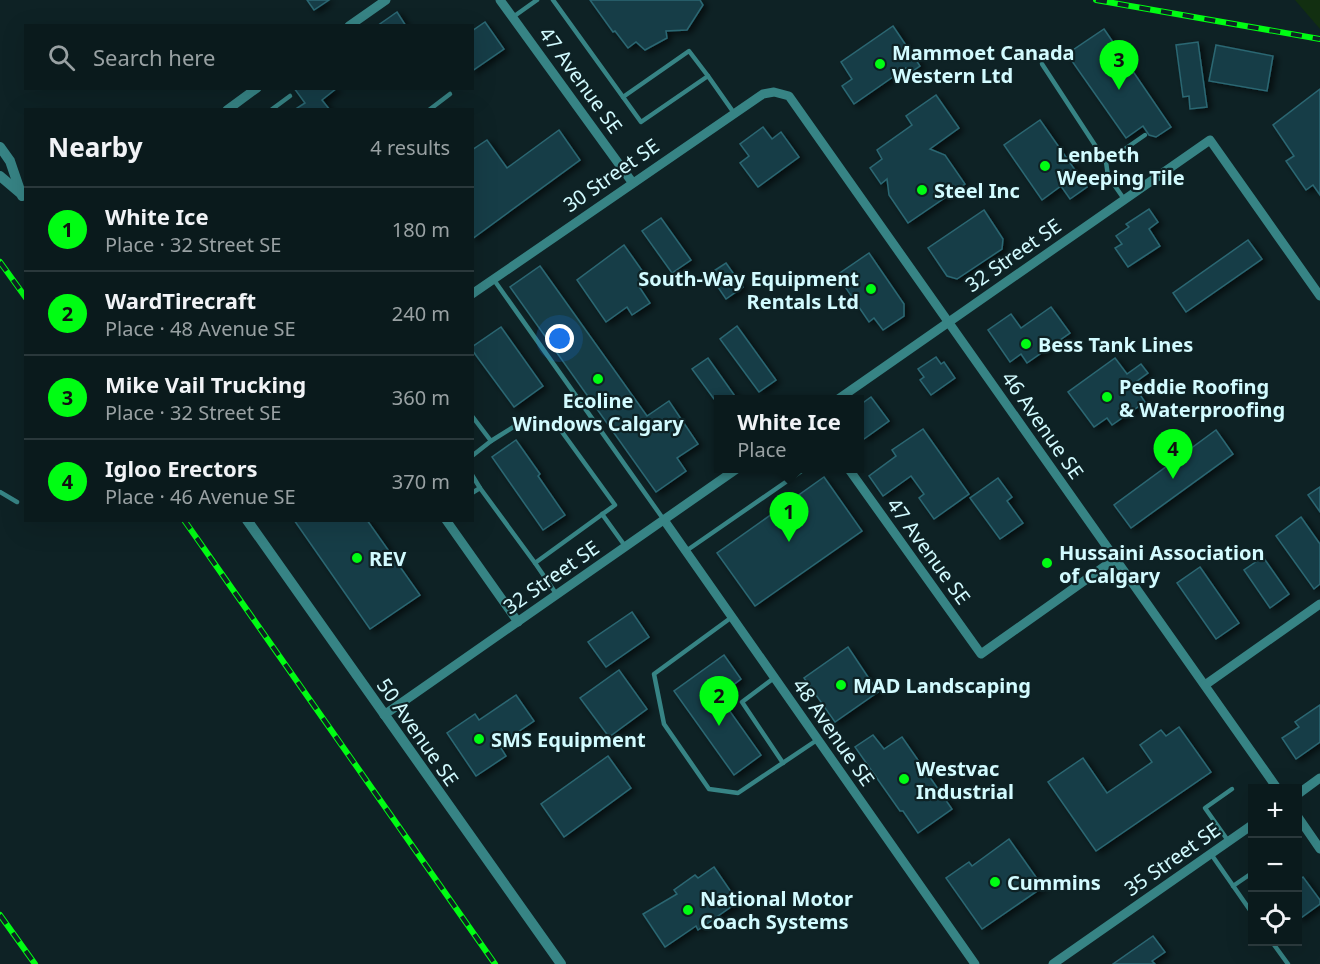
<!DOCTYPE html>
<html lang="en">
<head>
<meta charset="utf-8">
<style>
	:root { --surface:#0a1a1c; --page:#182729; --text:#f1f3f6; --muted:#99a1a3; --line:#2a383b; --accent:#00fd13 }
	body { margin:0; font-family:"Noto Sans",sans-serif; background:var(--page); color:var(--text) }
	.controls { position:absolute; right:18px; bottom:18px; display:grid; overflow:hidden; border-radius:0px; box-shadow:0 6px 24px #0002 }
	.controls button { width:54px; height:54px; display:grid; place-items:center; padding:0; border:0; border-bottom:2px solid var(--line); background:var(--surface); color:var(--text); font:30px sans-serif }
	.you { position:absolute; left:560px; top:339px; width:21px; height:21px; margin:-15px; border:4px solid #fff; border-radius:50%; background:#1a73e8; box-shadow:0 0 0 9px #1a73e833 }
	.badge { display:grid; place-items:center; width:39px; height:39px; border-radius:50%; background:var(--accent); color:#111; font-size:20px; font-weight:700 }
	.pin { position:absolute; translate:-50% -50px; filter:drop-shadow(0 2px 3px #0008) }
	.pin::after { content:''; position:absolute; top:32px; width:21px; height:18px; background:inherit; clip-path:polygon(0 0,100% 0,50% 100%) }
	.popup { position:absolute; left:714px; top:395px; width:150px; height:78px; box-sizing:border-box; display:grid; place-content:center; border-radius:0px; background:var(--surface); filter:drop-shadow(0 2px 4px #0005); font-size:20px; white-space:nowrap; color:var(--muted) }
	.popup b { font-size:22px; color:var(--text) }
	.popup::after { content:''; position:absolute; left:50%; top:100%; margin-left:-12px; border:12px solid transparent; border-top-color:var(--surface) }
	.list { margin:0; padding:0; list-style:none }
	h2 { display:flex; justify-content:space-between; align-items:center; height:78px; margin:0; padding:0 24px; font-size:26px }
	h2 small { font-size:20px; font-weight:400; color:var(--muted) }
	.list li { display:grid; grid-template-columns:39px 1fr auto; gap:18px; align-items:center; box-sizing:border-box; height:84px; padding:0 24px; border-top:2px solid var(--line) }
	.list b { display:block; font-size:22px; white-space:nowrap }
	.list p { margin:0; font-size:20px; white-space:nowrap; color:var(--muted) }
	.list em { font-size:20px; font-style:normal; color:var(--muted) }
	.icon { flex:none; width:33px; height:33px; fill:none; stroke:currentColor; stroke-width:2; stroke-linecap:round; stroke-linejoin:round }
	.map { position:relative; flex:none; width:1320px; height:964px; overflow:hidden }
	.search { position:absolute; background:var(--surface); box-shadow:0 6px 24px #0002; left:24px; top:24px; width:450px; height:66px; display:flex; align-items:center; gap:15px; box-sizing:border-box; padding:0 21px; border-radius:0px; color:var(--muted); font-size:22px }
	.panel { position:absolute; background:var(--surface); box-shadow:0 6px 24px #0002; left:24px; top:108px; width:450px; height:414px; border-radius:0px }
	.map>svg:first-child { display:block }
	.green { fill:#122f11 }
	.building { fill:#193e47; stroke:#2b6773; stroke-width:1.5; filter:url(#shadow) }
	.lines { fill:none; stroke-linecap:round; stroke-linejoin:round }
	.service { stroke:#378485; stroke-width:4.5 }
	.minor { stroke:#378485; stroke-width:9 }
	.tertiary { stroke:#378485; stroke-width:10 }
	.rail-casing { stroke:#00fd13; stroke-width:6 }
	.rail { stroke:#0e2225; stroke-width:4; stroke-dasharray:11; stroke-linecap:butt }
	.poi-dot { fill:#00fd13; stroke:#0e2225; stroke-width:2 }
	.labels { text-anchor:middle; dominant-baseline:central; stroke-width:4.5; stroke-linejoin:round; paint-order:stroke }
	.poi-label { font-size:20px; font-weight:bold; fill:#d2fbff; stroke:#0e2225; text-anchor:start }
	.street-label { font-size:20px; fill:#d2fbff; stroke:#0e2225 }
</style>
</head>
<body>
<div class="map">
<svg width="1320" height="964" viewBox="0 0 1320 964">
	<defs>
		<filter id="shadow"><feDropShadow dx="4" dy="2.5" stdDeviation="3" flood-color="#0009"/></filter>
	</defs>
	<rect width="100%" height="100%" fill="#0e2225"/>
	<!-- green -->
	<path class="green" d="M1295 0H1320V29Z"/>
	<!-- building -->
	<g class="building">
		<path d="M307 0H329L314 10Z"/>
		<path d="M590 0H700L703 5 687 30 666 31 667 38 645 50 636 42 628 48 615 31 613 32Z"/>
		<path d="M397 12 406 26H377Z"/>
		<path d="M485 22 504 49 472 71V31Z"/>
		<path d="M893 26 920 66 910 73 906 68 854 104 842 86 852 79 841 62Z"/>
		<path d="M1104 29 1171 127 1156 137 1149 135 1143 126 1126 138 1067 54Z"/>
		<path d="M1198 42 1207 107 1190 109 1189 96 1183 97 1176 45Z"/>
		<path d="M1216 45 1273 56 1267 91 1209 81Z"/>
		<path d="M294 88H337L322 100 330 110H294L305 103Z"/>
		<path d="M1320 89V195L1313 185 1306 190 1286 161 1294 156 1273 125Z"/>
		<path d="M936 95 959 128 930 149 945 155 965 184 908 223 889 195 887 179 881 184 870 168 882 159 877 150 912 125 906 116Z"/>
		<path d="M1040 120 1087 187 1070 199 1061 186 1042 200 1004 145Z"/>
		<path d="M763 127 772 139 781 132 799 157 758 187 740 163 749 156 740 144Z"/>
		<path d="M559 130 580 160 472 239V150L487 140 507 168Z"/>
		<path d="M1149 209 1158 222 1149 229 1160 246 1128 267 1115 248 1122 244 1116 236 1129 227 1126 224Z"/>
		<path d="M984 210 1003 239 1002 249 957 279 947 276 928 248Z"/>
		<path d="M661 218 691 260 672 273 642 231Z"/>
		<path d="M1248 240 1262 259 1186 312 1173 293Z"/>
		<path d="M624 245 648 279 638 285 650 303 632 315 627 307 606 322 577 280Z"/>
		<path d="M869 253 904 304V316L883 330 874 318 869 322 837 275Z"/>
		<path d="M726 263 743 287 726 299 709 274Z"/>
		<path d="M540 266 647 416 669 401 698 444 677 458 686 471 656 492 510 287Z"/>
		<path d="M1051 307 1070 333 1027 363 1021 354 1010 362 988 330 1011 314 1021 328Z"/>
		<path d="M737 326 776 380 759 392 720 339Z"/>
		<path d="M501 327 543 386 514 407 472 350V347Z"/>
		<path d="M936 357 941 364 944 362 955 378 931 395 920 380 924 377 918 369Z"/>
		<path d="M708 358 737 399H714L692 369Z"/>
		<path d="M1115 358 1127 374 1141 364 1148 373 1133 384 1145 402 1112 425 1107 418 1094 427 1068 392Z"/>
		<path d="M871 397 889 421 864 439 860 433V405Z"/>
		<path d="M923 429 969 494 934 519 919 498 924 494 911 476 883 496 869 476 896 456 892 450Z"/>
		<path d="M1216 430 1233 454 1131 528 1114 505Z"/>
		<path d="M516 440 540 474 538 476 565 515 543 530 492 457Z"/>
		<path d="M824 477 862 531 755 606 717 553Z"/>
		<path d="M998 478 1012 497 1007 501 1023 523 1000 539 970 498Z"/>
		<path d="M1320 487V512L1308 495Z"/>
		<path d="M1301 517 1320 544V584L1314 589 1276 536Z"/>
		<path d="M294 520H367L420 595 370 629Z"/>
		<path d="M1263 557 1289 594 1270 608 1244 570Z"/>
		<path d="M1200 567 1239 623 1216 639 1177 583Z"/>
		<path d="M632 612 649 637 606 667 588 642Z"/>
		<path d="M848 647 878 692 835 722 804 678Z"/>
		<path d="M724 655 741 679 719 696 761 755 734 775 674 691Z"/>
		<path d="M619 670 647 709 609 737 580 698Z"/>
		<path d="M516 695 534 721 499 745 506 756 476 776 447 733 475 714 479 720Z"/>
		<path d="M1320 705V742L1296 759 1282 738 1299 727 1295 722Z"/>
		<path d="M1179 727 1211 772 1096 851 1048 782 1083 758 1107 793 1152 762 1140 745 1161 730 1166 736Z"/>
		<path d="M873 735 884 749 902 737 952 809 918 833 903 811H900L855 747Z"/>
		<path d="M608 756 631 788 564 837 541 804Z"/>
		<path d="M1009 839 1043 887 982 929 946 878 969 862 972 866Z"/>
		<path d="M714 867 738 902 698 930 696 926 665 947 643 914 677 894 674 890 695 875 698 878Z"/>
		<path d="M1303 877 1320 900V904L1298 920V881Z"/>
		<path d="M1153 936 1165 952 1152 961 1155 964H1113Z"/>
	</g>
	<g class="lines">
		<!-- service -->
		<g class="service">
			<path d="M553 0 641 122 708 76 734 113"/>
			<path d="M513 17 537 0"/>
			<path d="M1042 64 1106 162 1108 176 1124 199"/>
			<path d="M623 97 689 51 708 76"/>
			<path d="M271 110 290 96"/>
			<path d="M429 110 450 94"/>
			<path d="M1106 162 1145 135"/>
			<path d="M494 280 664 520"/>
			<path d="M472 416 491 441 515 426 557 425 615 505 535 563 480 488 472 493"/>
			<path d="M472 456 491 441"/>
			<path d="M472 475 480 488"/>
			<path d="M0 492 17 502"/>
			<path d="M602 514 625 546"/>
			<path d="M686 551 806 468"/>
			<path d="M535 563 557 595"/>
			<path d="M732 617 654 674 664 724 709 789 738 793 817 740"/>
			<path d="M774 678 742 702 783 763"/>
			<path d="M1229 842 1205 808 1232 789"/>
			<path d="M1211 854 1252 913"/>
			<path d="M1233 886 1252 873"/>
			<path d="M1272 942 1288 964"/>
		</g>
		<!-- minor -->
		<g class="minor">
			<path d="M500 0 632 182"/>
			<path d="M349 26 386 0"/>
			<path d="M227 110 257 88"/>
			<path d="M472 294 763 94 774 92 789 96 1277 788"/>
			<path d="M837 400 1210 140 1320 296"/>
			<path d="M848 468 981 654 1115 559"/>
			<path d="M446 520 518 622"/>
			<path d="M664 520 975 964"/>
			<path d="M1205 685 1320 604"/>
			<path d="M384 715 738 468"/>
			<path d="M1298 794 1320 778"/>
			<path d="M1298 817 1320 849"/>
			<path d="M1053 964 1252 825"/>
		</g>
		<!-- tertiary -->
		<g class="tertiary">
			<path d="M0 147 10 161 22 196"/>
			<path d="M0 176 20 193"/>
			<path d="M247 520 561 964"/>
		</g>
		<!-- rail casing -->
		<g class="rail-casing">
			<g id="rail">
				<path d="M1096 0 1320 39"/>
				<path d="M0 262 26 298"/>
				<path d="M184 520 495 964"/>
				<path d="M0 915 35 964"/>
			</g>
		</g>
		<!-- rail -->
		<use href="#rail" class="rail"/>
	</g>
	<!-- markers -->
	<g class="poi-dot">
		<circle cx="880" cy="64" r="6"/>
		<circle cx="1045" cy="166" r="6"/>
		<circle cx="922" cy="190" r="6"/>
		<circle cx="871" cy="289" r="6"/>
		<circle cx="1026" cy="344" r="6"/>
		<circle cx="598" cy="379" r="6"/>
		<circle cx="1107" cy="397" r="6"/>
		<circle cx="357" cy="558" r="6"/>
		<circle cx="1047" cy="563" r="6"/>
		<circle cx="841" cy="685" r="6"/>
		<circle cx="479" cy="739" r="6"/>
		<circle cx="904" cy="779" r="6"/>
		<circle cx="995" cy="882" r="6"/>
		<circle cx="688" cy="910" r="6"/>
	</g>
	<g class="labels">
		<!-- poi labels -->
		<g class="poi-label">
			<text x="892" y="52">Mammoet Canada<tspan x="892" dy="23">Western Ltd</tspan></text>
			<text x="1057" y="154">Lenbeth<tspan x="1057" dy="23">Weeping Tile</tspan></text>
			<text x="934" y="190">Steel Inc</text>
			<text x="859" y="278" text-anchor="end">South-Way Equipment<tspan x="859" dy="23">Rentals Ltd</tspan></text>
			<text x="1038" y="344">Bess Tank Lines</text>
			<text x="1119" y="386">Peddie Roofing<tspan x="1119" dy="23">&amp; Waterproofing</tspan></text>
			<text x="598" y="400" text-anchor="middle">Ecoline<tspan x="598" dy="23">Windows Calgary</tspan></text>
			<text x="1059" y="552">Hussaini Association<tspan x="1059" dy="23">of Calgary</tspan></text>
			<text x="369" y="558">REV</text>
			<text x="853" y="685">MAD Landscaping</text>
			<text x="491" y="739">SMS Equipment</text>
			<text x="916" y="768">Westvac<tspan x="916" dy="23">Industrial</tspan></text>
			<text x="1007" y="882">Cummins</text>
			<text x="700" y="898">National Motor<tspan x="700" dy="23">Coach Systems</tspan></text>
		</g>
		<!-- street labels -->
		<g class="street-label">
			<text transform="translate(581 80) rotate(54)">47 Avenue SE</text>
			<text transform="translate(611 175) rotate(-35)">30 Street SE</text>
			<text transform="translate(1013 255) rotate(-35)">32 Street SE</text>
			<text transform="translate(1043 425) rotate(55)">46 Avenue SE</text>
			<text transform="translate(929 551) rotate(54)">47 Avenue SE</text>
			<text transform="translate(551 577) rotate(-35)">32 Street SE</text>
			<text transform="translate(418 732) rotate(55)">50 Avenue SE</text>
			<text transform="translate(834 732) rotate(55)">48 Avenue SE</text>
			<text transform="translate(1172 859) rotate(-35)">35 Street SE</text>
		</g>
	</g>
</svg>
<div class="controls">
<button>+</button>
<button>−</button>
<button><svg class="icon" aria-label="locate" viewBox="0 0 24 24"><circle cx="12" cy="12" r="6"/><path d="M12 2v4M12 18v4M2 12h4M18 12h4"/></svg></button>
</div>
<div class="you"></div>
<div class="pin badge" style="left:789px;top:542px">1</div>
<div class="popup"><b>White Ice</b>Place</div>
<div class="pin badge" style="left:719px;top:726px">2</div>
<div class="pin badge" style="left:1119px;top:90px">3</div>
<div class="pin badge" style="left:1173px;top:479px">4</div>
<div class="search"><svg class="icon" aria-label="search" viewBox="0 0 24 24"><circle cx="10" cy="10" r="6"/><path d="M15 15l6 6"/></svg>Search here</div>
<section class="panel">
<h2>Nearby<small>4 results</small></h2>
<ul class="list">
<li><span class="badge">1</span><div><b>White Ice</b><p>Place · 32 Street SE</p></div><em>180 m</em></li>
<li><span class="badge">2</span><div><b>WardTirecraft</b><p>Place · 48 Avenue SE</p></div><em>240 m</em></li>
<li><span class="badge">3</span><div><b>Mike Vail Trucking</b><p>Place · 32 Street SE</p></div><em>360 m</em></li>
<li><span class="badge">4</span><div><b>Igloo Erectors</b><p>Place · 46 Avenue SE</p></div><em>370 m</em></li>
</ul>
</section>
</div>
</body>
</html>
